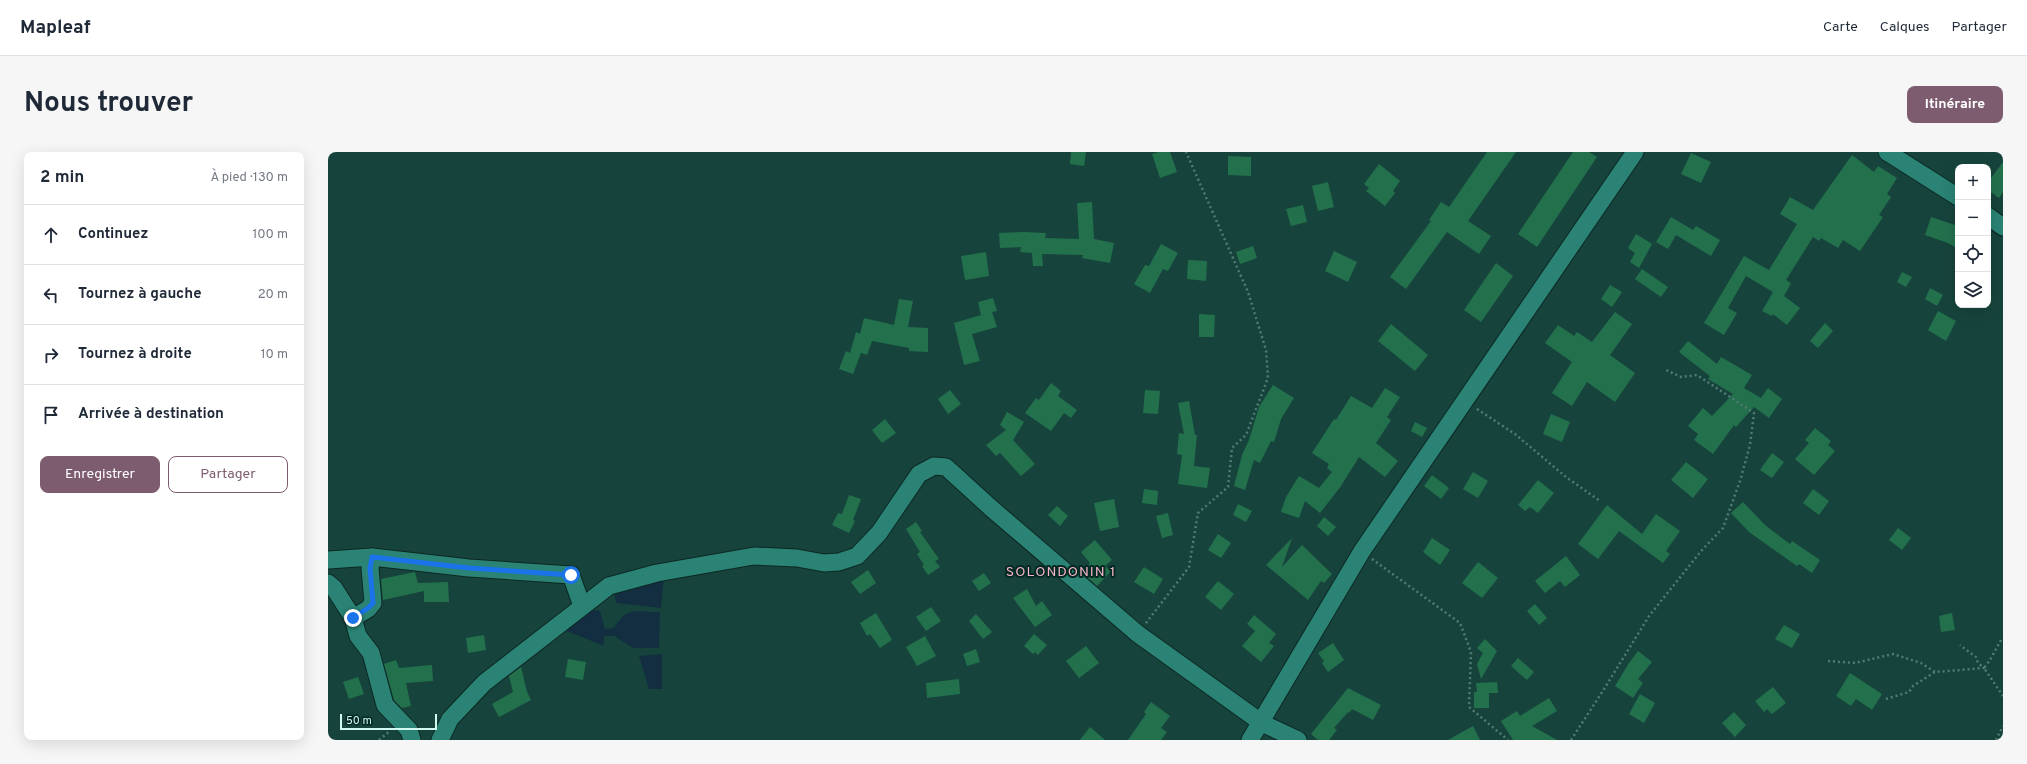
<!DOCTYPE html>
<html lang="fr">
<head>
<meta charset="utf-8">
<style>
	:root { --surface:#fff; --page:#f6f6f7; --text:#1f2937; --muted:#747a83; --line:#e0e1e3; --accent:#7d5c70 }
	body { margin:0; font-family:Overpass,sans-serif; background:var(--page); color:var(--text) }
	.controls { position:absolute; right:12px; top:12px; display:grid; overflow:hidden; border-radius:8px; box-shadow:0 4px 16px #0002 }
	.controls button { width:36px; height:36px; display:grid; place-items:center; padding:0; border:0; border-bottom:1px solid var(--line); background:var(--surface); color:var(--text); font:20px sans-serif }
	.scale { position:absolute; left:12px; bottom:10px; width:97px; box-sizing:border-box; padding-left:4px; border:2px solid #d1f9f0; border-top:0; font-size:11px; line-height:14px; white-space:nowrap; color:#d1f9f0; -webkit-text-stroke:3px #032923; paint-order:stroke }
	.stop { position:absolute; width:12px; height:12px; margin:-9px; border:3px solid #1a73e8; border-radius:50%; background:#fff }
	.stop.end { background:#1a73e8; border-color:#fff; box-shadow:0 1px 4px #0008 }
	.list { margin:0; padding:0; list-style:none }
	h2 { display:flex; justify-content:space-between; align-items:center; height:52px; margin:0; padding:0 16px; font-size:17px }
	h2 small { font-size:13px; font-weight:400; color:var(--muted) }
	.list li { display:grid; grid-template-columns:26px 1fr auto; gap:12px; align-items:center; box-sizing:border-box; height:60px; padding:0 16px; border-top:1px solid var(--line) }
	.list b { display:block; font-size:15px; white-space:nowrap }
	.list em { font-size:13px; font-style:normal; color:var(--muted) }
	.actions { display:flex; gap:8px; padding:12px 16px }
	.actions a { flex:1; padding:9px 0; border:1px solid var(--accent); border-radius:8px; text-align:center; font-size:14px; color:var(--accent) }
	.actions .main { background:var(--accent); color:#fff }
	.icon { flex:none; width:22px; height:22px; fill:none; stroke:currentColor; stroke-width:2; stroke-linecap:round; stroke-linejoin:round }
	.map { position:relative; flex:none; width:1675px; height:588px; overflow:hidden; border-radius:8px }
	header { display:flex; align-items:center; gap:24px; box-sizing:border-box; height:56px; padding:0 20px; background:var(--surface); border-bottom:1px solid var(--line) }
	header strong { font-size:19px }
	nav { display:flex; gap:22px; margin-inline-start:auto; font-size:14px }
	.intro { display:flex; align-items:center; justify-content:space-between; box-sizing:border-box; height:96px; padding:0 24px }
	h1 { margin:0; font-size:28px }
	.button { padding:10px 18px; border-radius:8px; background:var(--accent); color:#fff; font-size:14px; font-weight:700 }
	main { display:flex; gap:24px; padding:0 24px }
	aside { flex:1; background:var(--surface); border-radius:8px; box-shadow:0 4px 16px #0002 }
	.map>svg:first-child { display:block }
	.water { fill:#132e40 }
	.building { fill:#23704d }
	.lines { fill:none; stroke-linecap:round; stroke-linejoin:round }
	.minor-casing { stroke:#0d2823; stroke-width:19 }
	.path { stroke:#507c74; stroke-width:2.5; stroke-dasharray:2 3; stroke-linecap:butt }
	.minor { stroke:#2a8374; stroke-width:17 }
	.route { stroke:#1a73e8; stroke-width:5 }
	.labels { text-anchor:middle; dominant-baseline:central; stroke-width:4; stroke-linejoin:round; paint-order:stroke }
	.neighbourhood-label { font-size:14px; letter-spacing:1px; fill:#f8b6c9; stroke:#032923 }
</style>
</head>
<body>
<header>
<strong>Mapleaf</strong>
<nav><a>Carte</a><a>Calques</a><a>Partager</a></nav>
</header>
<div class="intro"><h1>Nous trouver</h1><a class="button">Itinéraire</a></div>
<main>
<aside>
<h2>2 min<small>À pied · 130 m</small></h2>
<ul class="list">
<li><svg class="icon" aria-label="ahead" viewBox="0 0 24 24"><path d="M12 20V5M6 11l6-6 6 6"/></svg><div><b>Continuez</b></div><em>100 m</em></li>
<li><svg class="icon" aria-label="left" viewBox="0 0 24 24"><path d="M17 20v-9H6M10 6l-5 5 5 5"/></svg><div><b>Tournez à gauche</b></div><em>20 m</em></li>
<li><svg class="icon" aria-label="right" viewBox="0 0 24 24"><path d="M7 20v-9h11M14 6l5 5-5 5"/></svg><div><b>Tournez à droite</b></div><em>10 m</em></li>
<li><svg class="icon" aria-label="arrive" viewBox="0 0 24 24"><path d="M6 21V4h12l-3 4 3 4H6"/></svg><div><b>Arrivée à destination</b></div></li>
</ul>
<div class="actions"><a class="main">Enregistrer</a><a>Partager</a></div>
</aside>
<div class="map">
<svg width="1675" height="588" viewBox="0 0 1675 588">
	<rect width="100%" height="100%" fill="#16443c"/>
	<!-- water -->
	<g class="water">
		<path d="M336 425 333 456 288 451 286 439Z"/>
		<path d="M265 458 272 459 277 477 286 476C299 454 308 460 332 460L331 496H305L286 484H276V494L239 479 240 473Z"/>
		<path d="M334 502V537H321L311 504Z"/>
	</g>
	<!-- building -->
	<g class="building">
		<path d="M743 0H758L756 14 742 12Z"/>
		<path d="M831 0H842L849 20 832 26 824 2Z"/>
		<path d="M1159 0H1188L1140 69 1163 84 1151 102 1119 80 1078 137 1062 125 1103 69 1101 68 1113 50 1121 55Z"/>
		<path d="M1245 0H1261L1269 5 1209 95 1190 82Z"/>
		<path d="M1363 1 1383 10 1373 31 1353 22Z"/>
		<path d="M1524 3 1546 20 1550 14 1569 26 1559 42 1563 45 1551 63 1555 65 1532 99 1515 88 1510 96 1493 86 1491 89 1485 85 1458 128 1463 131 1456 144 1472 156 1459 173 1445 162 1444 164 1434 159 1445 140 1418 124 1400 156 1409 161 1396 183 1376 171 1416 104 1441 118 1469 72 1452 62 1462 45 1485 58Z"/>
		<path d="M900 4 923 5V24L900 23Z"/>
		<path d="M1675 10V40L1671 46 1660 38V30Z"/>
		<path d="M1051 12 1072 29 1065 39 1067 41 1057 54 1038 39 1041 36 1036 32Z"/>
		<path d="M1000 30 1006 55 990 59 984 34Z"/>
		<path d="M764 50 766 87 786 91 782 111 754 106 755 103 714 102 715 114H705L704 101 692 100 693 95 672 96 671 81 696 80 718 81 717 86 751 87 749 51Z"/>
		<path d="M975 53 979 70 963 74 958 57Z"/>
		<path d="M1343 65 1365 78 1368 74 1392 88 1383 104 1348 83 1340 97 1328 90Z"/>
		<path d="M1603 65 1630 74V97L1620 91 1597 83Z"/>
		<path d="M1308 82 1324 92 1311 116 1302 110 1307 101 1300 96Z"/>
		<path d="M833 92 850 101 840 119 835 117 822 141 806 132 817 113 821 114Z"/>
		<path d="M925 94 929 106 912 112 908 100Z"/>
		<path d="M1006 99 1029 110 1020 130 997 119Z"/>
		<path d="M658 100 661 124 637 128 633 104Z"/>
		<path d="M860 108 879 109 878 129 859 127Z"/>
		<path d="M1168 111 1185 124 1153 170 1136 158Z"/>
		<path d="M1314 117 1340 135 1333 145 1307 127Z"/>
		<path d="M1574 120 1584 125 1578 135 1569 130Z"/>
		<path d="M1282 133 1294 140 1284 155 1273 147Z"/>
		<path d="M1602 136 1615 143 1609 154 1597 147Z"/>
		<path d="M665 146 669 159 664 160 669 175 644 182 652 209 636 213 626 171 653 163 650 150Z"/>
		<path d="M571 147 585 149 580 175 600 176V200L581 199V196L544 189 539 203 533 201 525 222 511 217 518 199 522 201 528 180 532 182 536 166 566 173Z"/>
		<path d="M1610 159 1628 169 1618 189 1600 178Z"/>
		<path d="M1287 160 1304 172 1282 203 1307 221 1287 250 1259 230 1244 254 1224 241 1244 210 1217 191 1230 173 1246 184 1249 180 1264 190Z"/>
		<path d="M871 162 887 163 886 185H871Z"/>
		<path d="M1497 171 1505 179 1490 196 1482 189Z"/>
		<path d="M1063 172 1100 203 1087 219 1050 189Z"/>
		<path d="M1360 189 1389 212 1393 205 1424 223 1416 236 1433 246 1440 236 1454 247 1441 266 1426 255 1408 275 1406 273 1385 302 1366 288 1370 282 1360 274 1375 256 1384 264 1405 242 1380 227 1382 224 1351 200Z"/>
		<path d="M723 231 733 239 730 244 749 258 743 266 736 261 723 279 697 261 708 246 711 248Z"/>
		<path d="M945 233 966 246 953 267 946 290 943 289 932 311 926 308 917 338 906 334 914 303 921 288 931 255Z"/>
		<path d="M1057 236 1072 245 1059 265 1063 268 1048 291 1070 309 1057 325 1031 305 1013 334 992 361 977 349 971 366 953 360 958 345 971 324 991 336 1004 320 999 316 1001 312 984 301 1006 267 1008 268 1023 244 1044 256Z"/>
		<path d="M622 238 633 252 620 262 610 247Z"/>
		<path d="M817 238 832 239 830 262 815 261Z"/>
		<path d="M861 249 867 283H869L866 314 882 316 879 336 850 332 854 303 849 302 851 281 856 282 850 251Z"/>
		<path d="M679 260 696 270 685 288 707 312 693 324 672 301 668 304 658 293 678 278 672 273Z"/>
		<path d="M1223 262 1242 270 1234 290 1215 282Z"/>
		<path d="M557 267 568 281 554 291 544 278Z"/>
		<path d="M1087 270 1099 276 1094 285 1083 279Z"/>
		<path d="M1487 276 1503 289 1500 293 1507 299 1486 323 1467 307 1481 291 1477 288Z"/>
		<path d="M1444 301 1456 310 1444 326 1432 318Z"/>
		<path d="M1358 310 1380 327 1365 346 1343 328Z"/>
		<path d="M1145 320 1160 329 1150 346 1135 337Z"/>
		<path d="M1104 323 1121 336 1113 347 1096 334Z"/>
		<path d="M1210 328 1226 341 1210 361 1202 355 1197 359 1190 353Z"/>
		<path d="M816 337 830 339 829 353 814 351Z"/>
		<path d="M1485 337 1501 349 1491 363 1475 351Z"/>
		<path d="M521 343 533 347 525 368 527 369 521 381 504 373 510 361 514 362Z"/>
		<path d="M786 347 791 375 772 379 766 351Z"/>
		<path d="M1415 350 1437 373 1462 392 1464 389 1492 408 1484 421 1471 412 1469 414 1421 380 1403 361Z"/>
		<path d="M910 352 924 359 918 370 905 363Z"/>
		<path d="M1279 353 1314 382 1328 362 1352 379 1338 399 1342 402 1335 411 1291 379 1270 407 1250 392Z"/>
		<path d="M729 354 740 364 732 374 720 363Z"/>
		<path d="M840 361 845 383 834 386 828 364Z"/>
		<path d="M996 365 1008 375 1000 384 989 374Z"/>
		<path d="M588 370 594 379 592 380 611 407 607 409 612 415 600 423 594 414 596 413 589 402 592 400 578 377Z"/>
		<path d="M1570 376 1583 386 1574 398 1561 388Z"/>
		<path d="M890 382 903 391 893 406 880 398Z"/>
		<path d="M964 386 954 415 974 393 1004 422 996 431 993 429 980 448 938 413Z"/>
		<path d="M1104 386 1122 398 1112 413 1095 400Z"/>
		<path d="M767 388 784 408 777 414 783 419 769 434 754 421 762 411 753 400Z"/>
		<path d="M1238 404 1252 423 1237 435 1232 429 1217 441 1207 429Z"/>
		<path d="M1150 410 1170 426 1154 446 1134 431Z"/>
		<path d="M816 415 835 427 826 442 806 430Z"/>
		<path d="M540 418 548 431 532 442 523 430Z"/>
		<path d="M87 420 90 431 120 430 121 450H96V439L55 448 53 427Z"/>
		<path d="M656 421 663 431 651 439 644 429Z"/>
		<path d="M890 429 906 442 893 458 877 445Z"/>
		<path d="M699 437 708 454 714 449 724 463 707 475 685 446Z"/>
		<path d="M1207 452 1219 466 1211 473 1199 459Z"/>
		<path d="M603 455 613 469 598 479 588 465Z"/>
		<path d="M548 461 564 488 552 496 542 482 539 484 532 471Z"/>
		<path d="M1624 461 1627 478 1613 480 1611 464Z"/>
		<path d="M648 462 664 480 655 487 641 469Z"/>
		<path d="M926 463 948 482 941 491 946 494 933 510 914 494 927 479 919 472Z"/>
		<path d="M1456 473 1472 482 1464 496 1447 487Z"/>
		<path d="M706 482 719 493 710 503 707 500 705 502 696 494Z"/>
		<path d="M156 483 158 498 140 501 138 486Z"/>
		<path d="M597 484 608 504 589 514 578 495Z"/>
		<path d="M1157 487 1169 499 1153 527 1149 512 1155 501 1149 496Z"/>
		<path d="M1005 491 1016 508 1000 520 994 511 996 509 990 501Z"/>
		<path d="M758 494 771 511 751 526 738 509Z"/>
		<path d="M648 497 652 510 639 514 635 502Z"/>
		<path d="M1310 499 1324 510 1310 527 1315 531 1305 546 1287 534 1301 511Z"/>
		<path d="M1190 506 1206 520 1199 528 1183 514Z"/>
		<path d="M240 507 258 510 255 528 237 525Z"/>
		<path d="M68 508 71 516 104 513 105 529 78 531 83 554 74 556 66 548 56 512Z"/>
		<path d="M193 515 199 540 203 548 171 565 164 552 185 540 181 524Z"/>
		<path d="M1522 521 1554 542 1544 558 1528 547 1523 554 1508 544Z"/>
		<path d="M30 525 36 542 21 547 15 530Z"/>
		<path d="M631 527 632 542 599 546 598 531Z"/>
		<path d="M1169 530 1170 541H1161V556H1146V540H1149L1148 531Z"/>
		<path d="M1445 535 1458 551 1444 562 1439 557 1436 560 1427 549Z"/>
		<path d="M1020 536 1053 553 1045 568 1024 557 1021 561 1020 560 1006 576 1009 578 1001 588H990L983 582Z"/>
		<path d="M1312 542 1327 551 1316 571 1301 562Z"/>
		<path d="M1221 546 1229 559 1204 574 1229 588H1185L1173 569 1189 559 1192 564Z"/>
		<path d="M823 550 842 564 833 576 839 580 833 588H800L818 562 816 560Z"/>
		<path d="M1406 560 1418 573 1407 585 1394 571Z"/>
		<path d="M1145 574 1152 588H1120Z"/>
		<path d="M762 575 777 588H752Z"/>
	</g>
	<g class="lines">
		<!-- minor casing -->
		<g class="minor-casing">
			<g id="minor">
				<path d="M1559 0 1630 45"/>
				<path d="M1660 64 1675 75"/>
				<path d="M0 408 44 405 141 416 243 423 254 454"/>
				<path d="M0 431 6 436 25 466 30 484 43 501 57 553 81 578 84 588"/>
				<path d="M25 466 40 457 45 451 42 416 44 405"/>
				<path d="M112 588 122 567 156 531 281 434 329 421 426 404 469 406 496 411 511 410 529 404 551 381 591 322 606 314 618 315 663 356 810 482 934 571 970 588"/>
				<path d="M922 588 1034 399 1307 0"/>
			</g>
		</g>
		<!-- path -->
		<g class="path">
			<path d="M1149 257 1187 282 1238 325 1272 349"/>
			<path d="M1044 407 1132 471 1143 500 1141 555 1180 588"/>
			<path d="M818 471 861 415 870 361 900 335 904 296 918 283 940 226 938 198 920 140 858 0"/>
			<path d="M1673 488 1662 508 1656 516 1675 544"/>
			<path d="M1500 509 1527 511 1565 502 1593 511 1607 520"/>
			<path d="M1558 547 1581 540 1585 534 1607 520 1656 516 1650 511 1648 505 1632 493"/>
			<path d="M51 588 62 579"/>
			<path d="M1243 588 1278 534 1321 464 1374 398 1395 376 1412 329 1422 293 1426 261 1369 223 1353 225 1338 218"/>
			<path d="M1668 588 1675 574"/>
		</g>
		<!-- minor -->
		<use href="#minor" class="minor"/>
	</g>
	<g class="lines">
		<!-- route -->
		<path class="route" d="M25 466 40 456 45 451 42 416 44 405 141 416 243 423"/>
	</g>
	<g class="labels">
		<!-- neighbourhood labels -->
		<g class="neighbourhood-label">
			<text x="733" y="420">SOLONDONIN 1</text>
		</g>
	</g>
</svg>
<div class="controls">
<button>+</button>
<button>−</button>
<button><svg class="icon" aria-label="locate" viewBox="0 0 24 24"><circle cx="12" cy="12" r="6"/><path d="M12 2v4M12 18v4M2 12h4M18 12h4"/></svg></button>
<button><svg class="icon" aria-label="layers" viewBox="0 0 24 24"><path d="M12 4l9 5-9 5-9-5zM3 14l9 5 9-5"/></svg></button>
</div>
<div class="scale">50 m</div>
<div class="stop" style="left:243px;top:423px"></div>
<div class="stop end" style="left:25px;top:466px"></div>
</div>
</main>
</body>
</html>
